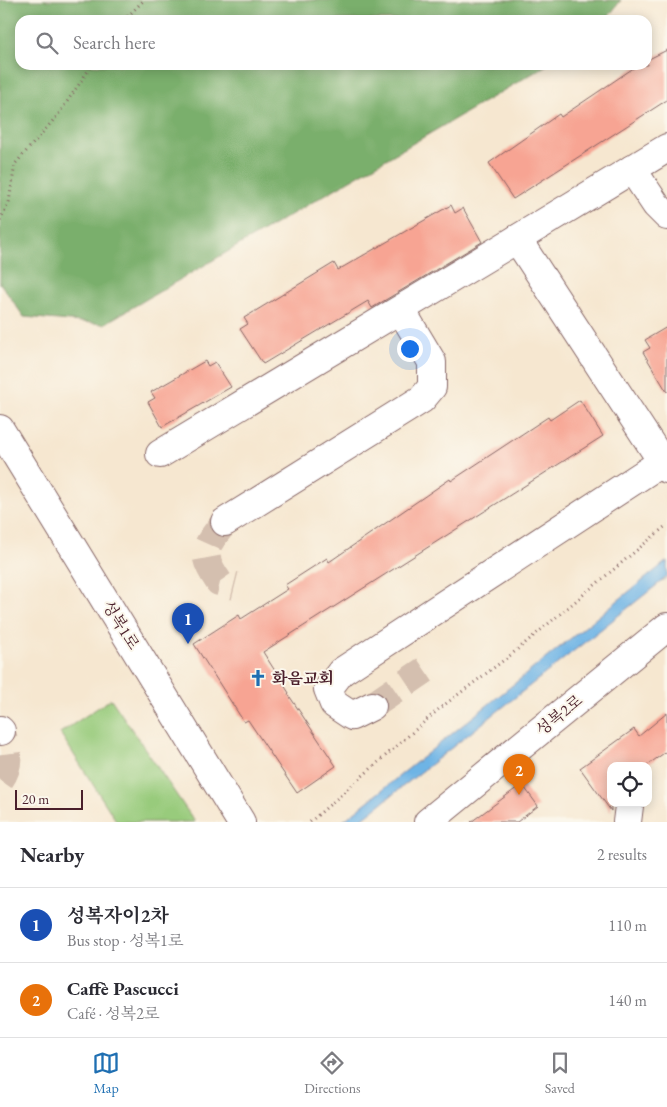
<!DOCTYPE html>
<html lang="en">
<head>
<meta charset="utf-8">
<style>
	:root { --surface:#fff; --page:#f2f2f3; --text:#2b2b33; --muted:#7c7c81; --line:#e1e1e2; --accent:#1f6fb2 }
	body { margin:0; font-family:"EB Garamond","Noto Serif KR",serif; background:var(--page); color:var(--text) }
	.controls { position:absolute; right:15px; bottom:15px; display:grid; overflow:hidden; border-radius:10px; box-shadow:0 2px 12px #0003 }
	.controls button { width:45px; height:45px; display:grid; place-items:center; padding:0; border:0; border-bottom:1px solid var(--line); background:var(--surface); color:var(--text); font:25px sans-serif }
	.scale { position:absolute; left:15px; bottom:12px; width:68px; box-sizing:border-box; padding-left:5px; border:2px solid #4a1f2b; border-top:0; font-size:14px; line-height:18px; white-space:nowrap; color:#4a1f2b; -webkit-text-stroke:4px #fbf7ec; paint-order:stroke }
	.you { position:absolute; left:409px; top:348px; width:18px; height:18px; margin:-12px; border:4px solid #fff; border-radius:50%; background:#1a73e8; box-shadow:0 0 0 8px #1a73e833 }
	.badge { display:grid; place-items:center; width:32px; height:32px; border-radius:50%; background:var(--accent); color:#fff; font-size:16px; font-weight:700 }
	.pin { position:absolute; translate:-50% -41px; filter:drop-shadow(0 1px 2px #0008) }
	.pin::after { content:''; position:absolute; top:26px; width:18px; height:15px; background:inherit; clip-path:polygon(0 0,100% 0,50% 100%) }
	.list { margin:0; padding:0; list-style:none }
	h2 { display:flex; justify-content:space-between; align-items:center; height:65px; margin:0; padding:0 20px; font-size:21px }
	h2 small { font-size:16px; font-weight:400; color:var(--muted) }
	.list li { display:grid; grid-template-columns:32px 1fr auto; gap:15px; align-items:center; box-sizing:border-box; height:75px; padding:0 20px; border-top:1px solid var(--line) }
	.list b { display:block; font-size:19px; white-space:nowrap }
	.list p { margin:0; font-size:16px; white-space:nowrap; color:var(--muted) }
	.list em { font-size:16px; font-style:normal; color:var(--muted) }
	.icon { flex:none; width:28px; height:28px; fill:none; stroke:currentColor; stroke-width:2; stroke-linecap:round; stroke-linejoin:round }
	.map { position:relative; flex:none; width:667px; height:822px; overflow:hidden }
	.search { position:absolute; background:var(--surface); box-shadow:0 2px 12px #0003; left:15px; right:15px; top:15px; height:55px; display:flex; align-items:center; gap:12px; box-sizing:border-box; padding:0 18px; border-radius:15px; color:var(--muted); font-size:19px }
	.sheet { height:215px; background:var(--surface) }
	nav { display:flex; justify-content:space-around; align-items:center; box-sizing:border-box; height:70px; border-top:1px solid var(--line); background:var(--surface); font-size:14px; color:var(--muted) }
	nav a { display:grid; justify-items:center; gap:2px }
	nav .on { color:var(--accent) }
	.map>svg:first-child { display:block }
	.green { fill:#98cb7c; stroke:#717554 }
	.forest { fill:#7aaf6c; stroke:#62674c }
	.water { fill:#6eb4e5; stroke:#5c6a88 }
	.building { fill:#f7a493 }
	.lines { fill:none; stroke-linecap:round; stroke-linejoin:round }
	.minor-tunnel { stroke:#d4bfaf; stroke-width:28; stroke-dasharray:28 14; stroke-linecap:butt }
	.minor-casing { stroke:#866565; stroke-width:30 }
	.path { stroke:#866565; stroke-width:3; stroke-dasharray:1 4; stroke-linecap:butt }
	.minor { stroke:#fff; stroke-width:28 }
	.labels { text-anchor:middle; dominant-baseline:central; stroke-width:4; stroke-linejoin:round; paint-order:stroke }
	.street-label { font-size:16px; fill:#4a1f2b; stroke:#fbf7ec }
	.poi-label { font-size:16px; font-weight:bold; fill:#4a1f2b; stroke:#fbf7ec; text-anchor:start }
</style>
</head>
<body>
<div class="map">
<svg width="667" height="822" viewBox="0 0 667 822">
	<rect width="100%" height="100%" fill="#fbf7ec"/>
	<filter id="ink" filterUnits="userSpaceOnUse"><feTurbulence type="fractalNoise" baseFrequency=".02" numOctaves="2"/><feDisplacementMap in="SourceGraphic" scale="10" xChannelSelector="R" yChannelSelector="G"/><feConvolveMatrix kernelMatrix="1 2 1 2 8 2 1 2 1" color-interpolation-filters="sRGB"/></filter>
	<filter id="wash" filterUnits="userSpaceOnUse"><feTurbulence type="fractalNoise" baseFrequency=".0096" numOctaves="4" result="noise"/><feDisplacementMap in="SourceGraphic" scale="20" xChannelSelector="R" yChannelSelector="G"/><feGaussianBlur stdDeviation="1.12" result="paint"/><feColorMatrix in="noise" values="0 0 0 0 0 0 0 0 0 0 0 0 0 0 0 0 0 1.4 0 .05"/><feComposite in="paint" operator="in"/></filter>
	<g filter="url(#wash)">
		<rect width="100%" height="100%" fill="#f6e7d0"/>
		<!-- green -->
		<path class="green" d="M111 699 195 822H117L60 733Z"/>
		<!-- forest -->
		<path class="forest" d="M0 0H621L606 20H20V65H547L104 324 24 317 0 283Z"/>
		<!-- water -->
		<path class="water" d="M667 561V577L358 822H342Z"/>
		<g id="blocks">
			<!-- building -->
			<g class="building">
				<path d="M667 50V100L513 199 489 163 559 114 561 117 638 65H647V60Z"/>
				<path d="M451 205 455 213 463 208 482 242 372 308 368 301 263 364 240 329 248 324 244 318 334 263 338 270Z"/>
				<path d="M667 327V392L643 352 650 348 645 340Z"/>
				<path d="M205 361 208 366 215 362 231 387 162 427 148 402 155 398 151 392Z"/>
				<path d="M580 400 603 436 263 652 289 693 288 694 336 766 297 793 248 720 244 722 194 644 239 615 241 619 288 589 285 585 327 558 329 562 450 479 451 481 548 417 550 420Z"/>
				<path d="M667 713V751L646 766H611V811L580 768 634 729 639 736Z"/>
				<path d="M522 784 538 806 517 822H471Z"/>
			</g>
		</g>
	</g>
	<g filter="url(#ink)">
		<use href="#blocks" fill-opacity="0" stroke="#866565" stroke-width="1"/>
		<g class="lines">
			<!-- minor-tunnel -->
			<g class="minor-tunnel">
				<path d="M225 522C204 547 199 553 219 582L235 586"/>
				<path d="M372 706 425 670"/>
				<path d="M0 780C12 763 7 748 1 731"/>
			</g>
			<!-- minor casing -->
			<g class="minor-casing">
				<g id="minor">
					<path d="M632 169 656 205 667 216"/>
					<path d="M517 239 667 148"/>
					<path d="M0 429 241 822"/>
					<path d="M160 454 517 239 667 469"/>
					<path d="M225 522 422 399 432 387V362L401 310"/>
					<path d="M372 706 352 716 334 704 328 689 341 672 662 462"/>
					<path d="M0 730 1 731"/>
					<path d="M428 822 667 627"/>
					<path d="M627 822 629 806"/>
				</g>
			</g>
			<!-- path -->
			<g class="path">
				<path d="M124 20 144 0"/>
				<path d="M0 220 9 202 15 164 58 115 92 65"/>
				<path d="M310 822 439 709 512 654 667 525"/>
			</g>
			<!-- minor -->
			<use href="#minor" class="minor"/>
		</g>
	</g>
	<!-- icons -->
	<defs>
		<g id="church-bare" transform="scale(1.35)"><path d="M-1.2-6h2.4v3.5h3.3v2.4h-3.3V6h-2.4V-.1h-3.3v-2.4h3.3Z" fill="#1f6fb2" stroke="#fbf7ec" stroke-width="2.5" paint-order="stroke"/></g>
	</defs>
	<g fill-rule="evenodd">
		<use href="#church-bare" x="258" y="678"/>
	</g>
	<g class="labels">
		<!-- street labels -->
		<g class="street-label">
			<text transform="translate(121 625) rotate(58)">성복1로</text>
			<text transform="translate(559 715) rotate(-39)">성복2로</text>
		</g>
		<!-- poi labels -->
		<g class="poi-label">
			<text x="272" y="678">화음교회</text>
		</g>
	</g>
</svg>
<div class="controls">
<button><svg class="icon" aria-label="locate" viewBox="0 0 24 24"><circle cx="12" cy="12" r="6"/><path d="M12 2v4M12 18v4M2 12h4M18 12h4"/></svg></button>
</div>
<div class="scale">20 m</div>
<div class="you"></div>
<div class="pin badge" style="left:188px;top:644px;background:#1a4fb4">1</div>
<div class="pin badge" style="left:519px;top:795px;background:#e8710a">2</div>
<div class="search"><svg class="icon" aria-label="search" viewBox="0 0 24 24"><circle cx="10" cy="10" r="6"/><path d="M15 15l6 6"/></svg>Search here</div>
</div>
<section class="sheet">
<h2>Nearby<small>2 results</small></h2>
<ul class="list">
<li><span class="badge" style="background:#1a4fb4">1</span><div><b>성복자이2차</b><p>Bus stop · 성복1로</p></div><em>110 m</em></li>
<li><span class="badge" style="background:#e8710a">2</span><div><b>Caffè Pascucci</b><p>Café · 성복2로</p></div><em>140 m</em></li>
</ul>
</section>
<nav>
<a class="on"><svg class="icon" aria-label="map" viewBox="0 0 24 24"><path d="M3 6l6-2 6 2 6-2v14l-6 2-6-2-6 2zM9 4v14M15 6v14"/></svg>Map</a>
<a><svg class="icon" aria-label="directions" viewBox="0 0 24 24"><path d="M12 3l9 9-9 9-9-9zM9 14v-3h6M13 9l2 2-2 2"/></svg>Directions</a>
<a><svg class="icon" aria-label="saved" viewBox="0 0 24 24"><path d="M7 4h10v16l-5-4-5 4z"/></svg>Saved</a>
</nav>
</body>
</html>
